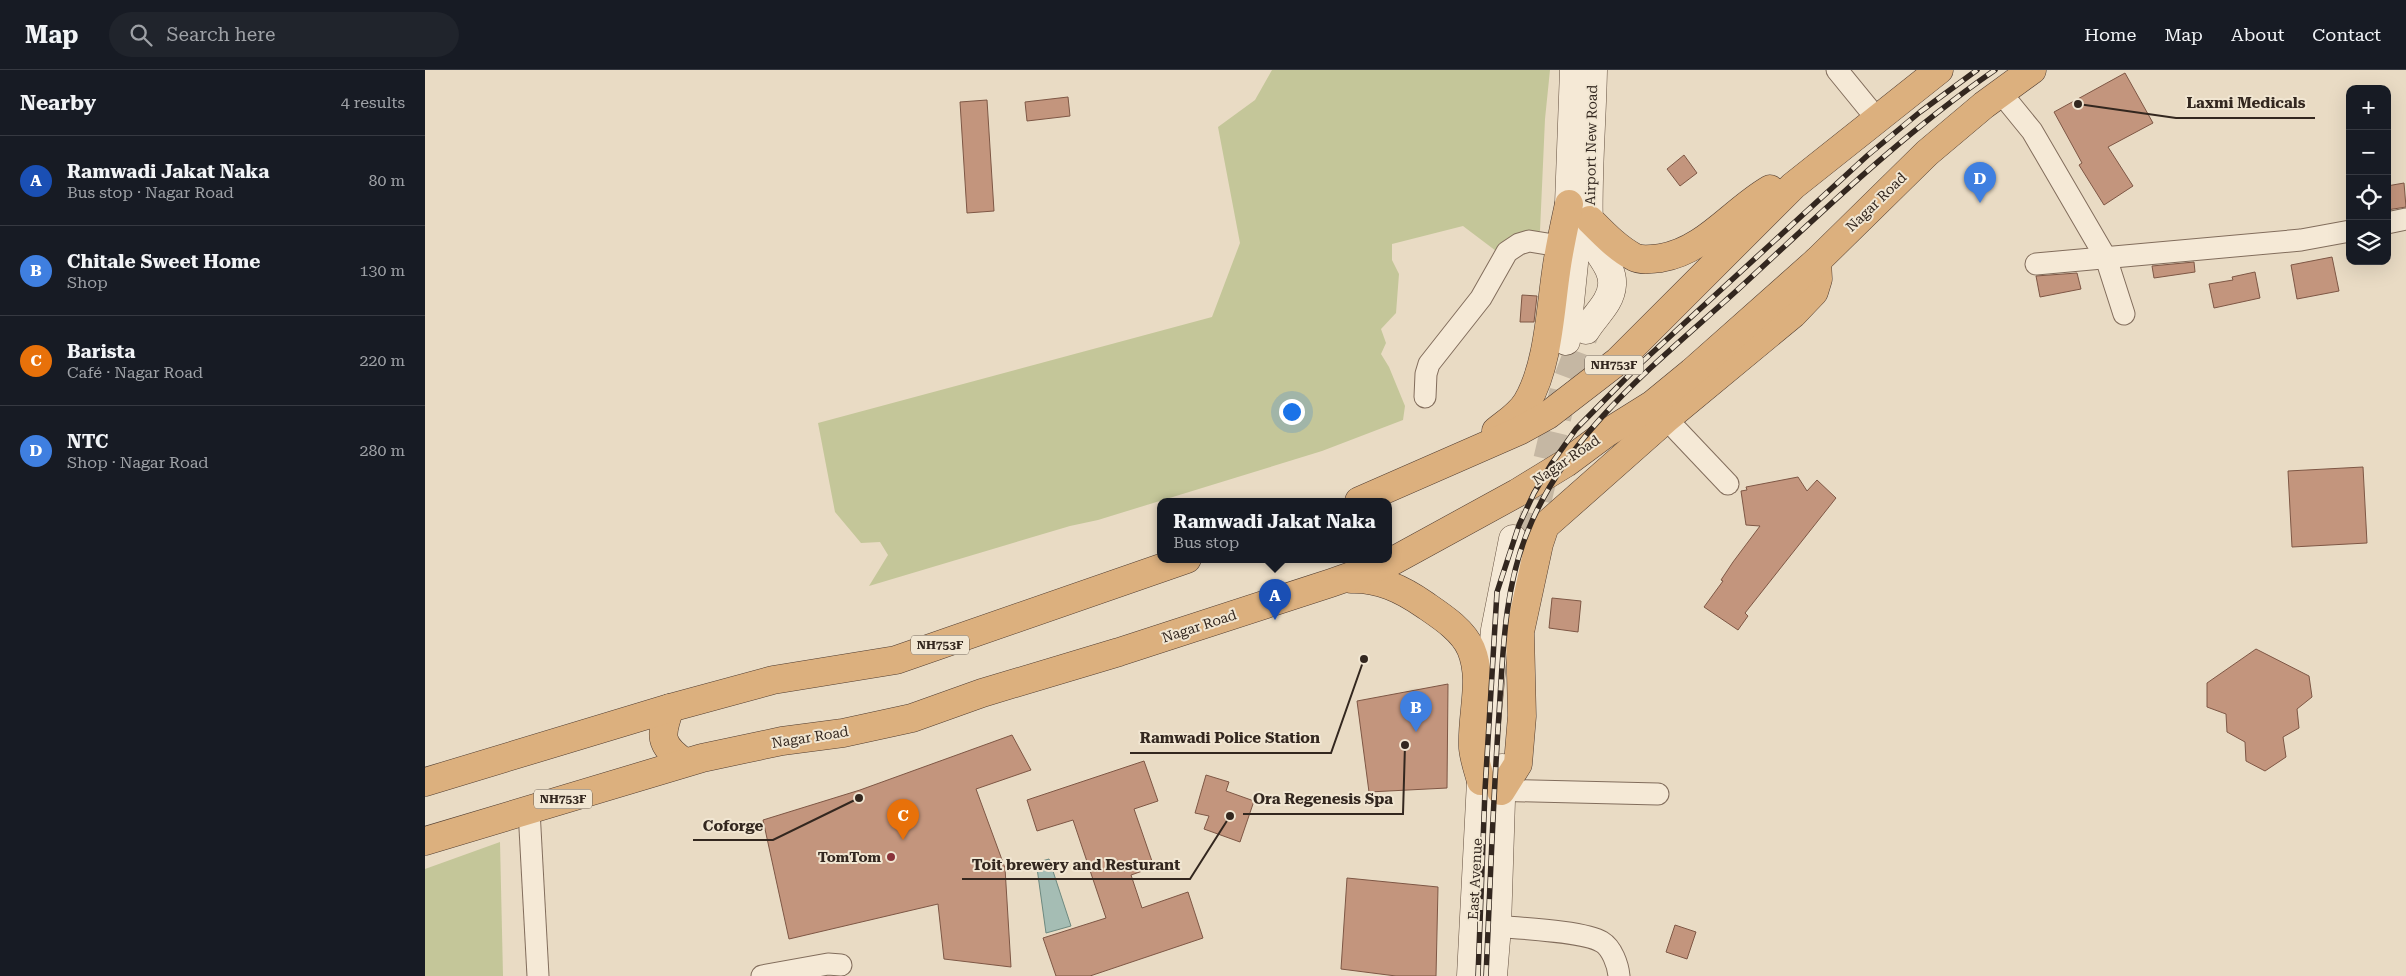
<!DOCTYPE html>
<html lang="en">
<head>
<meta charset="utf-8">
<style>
	:root { --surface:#171b24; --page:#20242c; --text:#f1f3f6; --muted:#9ea1a6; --line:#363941; --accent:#7c3aed }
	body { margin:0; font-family:"Roboto Serif",serif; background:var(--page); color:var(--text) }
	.controls { position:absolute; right:15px; top:15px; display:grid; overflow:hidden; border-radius:10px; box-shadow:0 5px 20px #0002 }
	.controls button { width:45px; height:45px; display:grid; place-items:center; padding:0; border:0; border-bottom:1px solid var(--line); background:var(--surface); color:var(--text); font:25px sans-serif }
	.you { position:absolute; left:866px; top:341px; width:18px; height:18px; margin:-12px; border:4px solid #fff; border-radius:50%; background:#1a73e8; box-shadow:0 0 0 8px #1a73e833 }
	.badge { display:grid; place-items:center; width:32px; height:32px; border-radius:50%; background:var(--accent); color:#fff; font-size:16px; font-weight:700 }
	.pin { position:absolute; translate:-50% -41px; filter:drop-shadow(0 1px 2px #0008) }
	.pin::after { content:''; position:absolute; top:26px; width:18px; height:15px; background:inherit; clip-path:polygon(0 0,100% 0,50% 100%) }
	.popup { position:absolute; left:732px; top:428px; width:235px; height:65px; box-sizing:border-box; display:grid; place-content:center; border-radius:10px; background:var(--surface); filter:drop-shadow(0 1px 4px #0005); font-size:16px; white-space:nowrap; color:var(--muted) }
	.popup b { font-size:19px; color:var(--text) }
	.popup::after { content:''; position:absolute; left:50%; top:100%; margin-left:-10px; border:10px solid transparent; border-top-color:var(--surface) }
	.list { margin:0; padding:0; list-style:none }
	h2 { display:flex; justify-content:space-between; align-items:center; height:65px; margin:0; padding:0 20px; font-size:21px }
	h2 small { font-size:16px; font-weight:400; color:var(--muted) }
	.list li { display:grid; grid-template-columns:32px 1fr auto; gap:15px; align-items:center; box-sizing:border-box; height:90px; padding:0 20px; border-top:1px solid var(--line) }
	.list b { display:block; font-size:19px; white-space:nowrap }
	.list p { margin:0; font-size:16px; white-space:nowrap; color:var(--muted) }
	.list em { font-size:16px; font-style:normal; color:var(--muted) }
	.icon { flex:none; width:28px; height:28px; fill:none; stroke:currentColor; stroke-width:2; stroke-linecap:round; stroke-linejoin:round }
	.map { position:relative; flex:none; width:1981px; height:906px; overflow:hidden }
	header { display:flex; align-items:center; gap:30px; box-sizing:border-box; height:70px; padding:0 25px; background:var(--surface); border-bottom:1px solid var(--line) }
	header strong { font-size:24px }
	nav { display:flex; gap:28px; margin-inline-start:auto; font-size:18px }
	.search { width:350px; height:45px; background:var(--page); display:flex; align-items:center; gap:12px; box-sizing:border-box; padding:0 18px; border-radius:28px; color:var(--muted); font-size:19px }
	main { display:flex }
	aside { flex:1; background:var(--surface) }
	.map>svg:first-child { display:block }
	.green { fill:#c4c699 }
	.water { fill:#a5bdb4; stroke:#6d8980 }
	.building { fill:#c3957d; stroke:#7e5745 }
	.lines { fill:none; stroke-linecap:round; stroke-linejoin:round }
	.secondary-tunnel { stroke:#c5b7a3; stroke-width:28; stroke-dasharray:28 14; stroke-linecap:butt }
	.minor-casing { stroke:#826d5c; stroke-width:23 }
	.secondary-casing { stroke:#634f3f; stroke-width:29 }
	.trunk-casing { stroke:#503c30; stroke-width:29 }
	.minor { stroke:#f5e9d6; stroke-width:21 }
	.secondary { stroke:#f5e9d6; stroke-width:28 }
	.trunk { stroke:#dcb07e; stroke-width:28 }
	.rail-casing { stroke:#33271f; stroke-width:5.5 }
	.rail { stroke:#f1e6d2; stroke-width:4; stroke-dasharray:11; stroke-linecap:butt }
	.poi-dot { fill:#8a333a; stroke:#f1e6d2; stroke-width:2 }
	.labels { text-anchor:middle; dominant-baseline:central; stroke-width:4; stroke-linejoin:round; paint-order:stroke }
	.shield { fill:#f1e6d2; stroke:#6c6055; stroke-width:1 }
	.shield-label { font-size:12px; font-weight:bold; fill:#33271f }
	.street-label { font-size:14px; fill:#33271f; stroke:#f1e6d2 }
	.poi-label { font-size:14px; font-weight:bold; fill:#33271f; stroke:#f1e6d2; text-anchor:end }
	.leader { fill:none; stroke:#33271f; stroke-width:2 }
	.callout-dot { fill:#33271f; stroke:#f1e6d2; stroke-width:2 }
	.callout-label { font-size:15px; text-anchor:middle; font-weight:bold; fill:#33271f; stroke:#f1e6d2; stroke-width:4; stroke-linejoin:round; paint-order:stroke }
</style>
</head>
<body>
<header>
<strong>Map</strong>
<div class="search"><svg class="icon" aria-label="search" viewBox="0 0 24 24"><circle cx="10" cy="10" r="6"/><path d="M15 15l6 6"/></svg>Search here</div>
<nav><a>Home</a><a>Map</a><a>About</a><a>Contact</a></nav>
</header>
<main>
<aside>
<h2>Nearby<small>4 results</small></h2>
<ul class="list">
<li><span class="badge" style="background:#1a4fb4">A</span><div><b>Ramwadi Jakat Naka</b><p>Bus stop · Nagar Road</p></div><em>80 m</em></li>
<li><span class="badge" style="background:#3f7fe0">B</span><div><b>Chitale Sweet Home</b><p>Shop</p></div><em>130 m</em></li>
<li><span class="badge" style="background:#e8710a">C</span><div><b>Barista</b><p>Café · Nagar Road</p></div><em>220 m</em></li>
<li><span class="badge" style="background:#3f7fe0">D</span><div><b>NTC</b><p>Shop · Nagar Road</p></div><em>280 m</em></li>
</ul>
</aside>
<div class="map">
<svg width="1981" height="906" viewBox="0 0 1981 906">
	<rect width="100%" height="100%" fill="#e9dbc4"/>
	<!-- green -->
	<g class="green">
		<path d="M847 0H1125L1120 49 1115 161 1075 184 1038 156 967 174V190L974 204 971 243 956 259 961 273 956 284 964 297 980 336 978 350 897 381 673 450 645 456 444 516 463 485 455 472 436 473 410 442 393 353 787 247 815 173 793 57 830 30Z"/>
		<path d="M75 772 78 906H0V799Z"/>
	</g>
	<!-- water -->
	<path class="water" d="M624 789 646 856 621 863 612 798 617 791Z"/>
	<!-- building -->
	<g class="building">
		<path d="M1700 3 1728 53 1683 77 1708 116 1679 135 1654 95 1657 93 1629 42Z"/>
		<path d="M643 27 645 46 602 51 600 32Z"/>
		<path d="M562 30 569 141 542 143 535 32Z"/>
		<path d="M1259 85 1272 103 1255 116 1242 99Z"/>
		<path d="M1979 113 1981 137 1962 140V116Z"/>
		<path d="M1907 187 1914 221 1872 229 1866 195Z"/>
		<path d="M1769 192 1770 202 1729 208 1727 196Z"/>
		<path d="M1830 202 1835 228 1789 238 1784 214 1808 210 1807 207Z"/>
		<path d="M1652 203 1656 219 1615 227 1611 206Z"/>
		<path d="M1097 225 1112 226 1109 252H1095Z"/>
		<path d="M1938 397 1942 473 1867 477 1863 401Z"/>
		<path d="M1373 407 1382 421 1392 410 1411 428 1320 543 1323 546 1313 560 1279 537 1298 511 1296 510 1308 492 1335 456 1321 455 1316 421 1322 420 1321 417Z"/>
		<path d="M1127 528 1156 531 1153 562 1124 558Z"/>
		<path d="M1831 579 1884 606 1887 627 1872 639 1874 658 1858 667 1861 687 1840 701 1821 691 1820 672 1802 662 1801 644 1782 637V613Z"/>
		<path d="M1023 614 1022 718 944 722 932 631Z"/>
		<path d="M587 665 606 700 551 719 580 798 586 897 519 889 513 834 364 869 338 750 435 720Z"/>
		<path d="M719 691 733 731 709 739 729 797 706 805 717 838 763 822 778 868 665 906H631L618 868 681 848 648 750 612 761 602 730Z"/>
		<path d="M781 705 804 712 801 721 829 731 815 772 779 759 784 746 770 743Z"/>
		<path d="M922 808 1013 817 1011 906H971L916 899Z"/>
		<path d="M1250 855 1271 862 1262 889 1241 882Z"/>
	</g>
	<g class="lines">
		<!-- secondary-tunnel -->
		<path class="secondary-tunnel" d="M1103 471 1139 319 1161 260"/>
		<!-- minor casing -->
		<g class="minor-casing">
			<g id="minor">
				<path d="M1412 0 1452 49"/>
				<path d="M1576 23 1607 61 1681 188 1699 244"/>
				<path d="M1962 153 1981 149"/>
				<path d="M1611 194 1876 170 1925 161"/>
				<path d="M1000 327 1001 304 1004 294 1056 228 1082 182 1094 174 1104 171 1135 176"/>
				<path d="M1231 338 1303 414"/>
				<path d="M1063 720 1233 724"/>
				<path d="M104 740 113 906"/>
				<path d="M1058 855C1083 858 1158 860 1177 872 1187 878 1193 895 1194 906"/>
				<path d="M337 906 403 894 416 895"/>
			</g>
		</g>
		<!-- secondary casing -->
		<g class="secondary-casing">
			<g id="secondary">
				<path d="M1161 260C1170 245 1186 233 1187 215 1189 194 1165 178 1164 160 1162 107 1167 53 1168 0"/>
				<path d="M1141 271 1149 193 1150 158 1144 134 1149 0"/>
				<path d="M1046 906 1056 711 1070 560 1088 469"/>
				<path d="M1068 906 1072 857 1077 698"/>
			</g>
		</g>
		<!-- trunk casing -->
		<g class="trunk-casing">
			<g id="trunk">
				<path d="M1165 150C1178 163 1192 178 1209 187 1217 191 1227 189 1236 188 1281 180 1307 141 1345 119"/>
				<path d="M1071 361C1082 352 1094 345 1102 332 1123 296 1125 243 1131 202 1134 179 1139 157 1144 134"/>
				<path d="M934 431 1094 361 1123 345 1193 291 1368 116 1514 0"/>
				<path d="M926 509C954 508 977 519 1000 535 1016 546 1038 560 1046 579 1059 610 1046 645 1048 678 1049 689 1053 700 1056 711"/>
				<path d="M245 638C235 666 234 674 259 692"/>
				<path d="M0 712 245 638 348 610 471 590 762 489"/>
				<path d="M1076 721 1093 694 1097 646 1095 562 1114 474 1120 456 1241 349 1368 244 1389 222 1393 209 1392 191"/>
				<path d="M0 771 277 688 357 671 418 663 487 648 557 623 694 582 906 513 966 492 1092 423 1141 393 1180 364 1228 334 1267 302 1392 191 1502 83 1559 35 1607 0"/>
			</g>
		</g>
		<!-- minor -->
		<use href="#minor" class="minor"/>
		<!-- secondary -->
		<use href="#secondary" class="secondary"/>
		<!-- trunk -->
		<use href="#trunk" class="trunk"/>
		<!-- rail casing -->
		<g class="rail-casing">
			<g id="rail">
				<path d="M1053 906 1060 720 1072 522 1094 455 1109 423 1127 393 1151 359 1216 293 1443 85 1495 42 1552 0"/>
				<path d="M1061 906C1065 819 1068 731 1074 644 1078 583 1079 520 1102 463 1143 358 1240 287 1320 213 1400 139 1480 62 1570 0"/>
			</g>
		</g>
		<!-- rail -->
		<use href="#rail" class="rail"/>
	</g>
	<!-- markers -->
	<circle class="poi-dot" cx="466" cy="787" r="5"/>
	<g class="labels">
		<!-- shield labels -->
		<g class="shield">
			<rect x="1160" y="285.5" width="58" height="19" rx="4"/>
			<rect x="486" y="565.5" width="58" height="19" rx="4"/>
			<rect x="109" y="719.5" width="58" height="19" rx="4"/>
		</g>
		<g class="shield-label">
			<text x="1189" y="295">NH753F</text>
			<text x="515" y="575">NH753F</text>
			<text x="138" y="729">NH753F</text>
		</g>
		<!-- street labels -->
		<g class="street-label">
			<text transform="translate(1166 75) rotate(-89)">Airport New Road</text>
			<text transform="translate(1451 132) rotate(-44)">Nagar Road</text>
			<text transform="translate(1141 390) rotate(-34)">Nagar Road</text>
			<text transform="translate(774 556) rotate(-18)">Nagar Road</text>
			<text transform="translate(385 667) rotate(-9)">Nagar Road</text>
			<text transform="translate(1050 809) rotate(-87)">East Avenue</text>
		</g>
		<!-- poi labels -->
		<g class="poi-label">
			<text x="456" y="787">TomTom</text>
		</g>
	</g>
	<!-- callouts -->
	<path class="leader" d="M1653 34L1751 48H1890M939 589L906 683H705M980 675L978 744H818M434 728L348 770H268M805 746L765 809H537"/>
	<g class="callout-dot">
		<circle cx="1653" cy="34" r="5"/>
		<circle cx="939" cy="589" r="5"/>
		<circle cx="980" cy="675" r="5"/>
		<circle cx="434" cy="728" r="5"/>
		<circle cx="805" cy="746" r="5"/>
	</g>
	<g class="callout-label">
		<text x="1821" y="38">Laxmi Medicals</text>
		<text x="805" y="673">Ramwadi Police Station</text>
		<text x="898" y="734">Ora Regenesis Spa</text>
		<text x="308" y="761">Coforge</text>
		<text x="651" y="800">Toit brewery and Resturant</text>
	</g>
</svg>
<div class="controls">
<button>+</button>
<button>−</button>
<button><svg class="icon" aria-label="locate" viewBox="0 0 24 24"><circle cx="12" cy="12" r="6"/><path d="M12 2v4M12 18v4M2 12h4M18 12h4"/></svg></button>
<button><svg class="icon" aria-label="layers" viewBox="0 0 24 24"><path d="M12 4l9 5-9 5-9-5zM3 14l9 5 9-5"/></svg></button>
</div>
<div class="you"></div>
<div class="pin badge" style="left:850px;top:550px;background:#1a4fb4">A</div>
<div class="popup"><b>Ramwadi Jakat Naka</b>Bus stop</div>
<div class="pin badge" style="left:991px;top:662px;background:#3f7fe0">B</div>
<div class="pin badge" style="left:478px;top:770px;background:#e8710a">C</div>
<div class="pin badge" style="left:1555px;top:133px;background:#3f7fe0">D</div>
</div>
</main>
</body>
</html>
